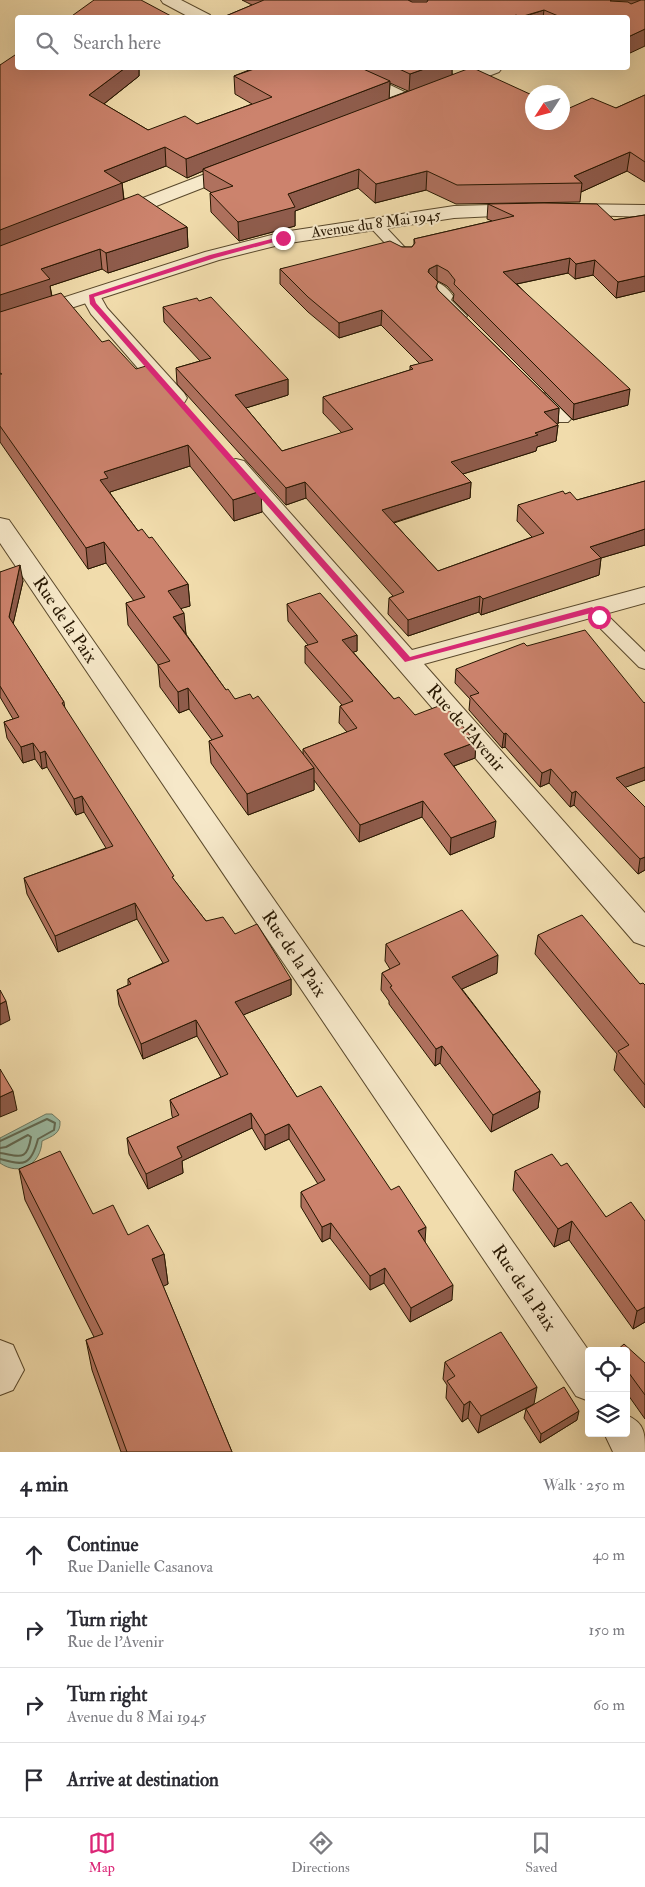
<!DOCTYPE html>
<html lang="en">
<head>
<meta charset="utf-8">
<style>
	:root { --surface:#fff; --page:#f7f7f7; --text:#2b2b33; --muted:#7c7c81; --line:#e1e1e2; --accent:#db2777 }
	body { margin:0; font-family:"IM FELL Double Pica",serif; background:var(--page); color:var(--text) }
	.controls { position:absolute; right:15px; bottom:15px; display:grid; overflow:hidden; border-radius:5px; box-shadow:0 5px 20px #0002 }
	.controls button { width:45px; height:45px; display:grid; place-items:center; padding:0; border:0; border-bottom:1px solid var(--line); background:var(--surface); color:var(--text); font:25px sans-serif }
	.compass { position:absolute; left:525px; top:85px; width:45px; height:45px; border-radius:50%; background:var(--surface); box-shadow:0 5px 20px #0002; rotate:234deg }
	.stop { position:absolute; width:15px; height:15px; margin:-11px; border:4px solid #db2777; border-radius:50%; background:#fff }
	.stop.end { background:#db2777; border-color:#fff; box-shadow:0 1px 5px #0008 }
	.list { margin:0; padding:0; list-style:none }
	h2 { display:flex; justify-content:space-between; align-items:center; height:65px; margin:0; padding:0 20px; font-size:21px }
	h2 small { font-size:16px; font-weight:400; color:var(--muted) }
	.list li { display:grid; grid-template-columns:32px 1fr auto; gap:15px; align-items:center; box-sizing:border-box; height:75px; padding:0 20px; border-top:1px solid var(--line) }
	.list b { display:block; font-size:19px; white-space:nowrap }
	.list p { margin:0; font-size:16px; white-space:nowrap; color:var(--muted) }
	.list em { font-size:16px; font-style:normal; color:var(--muted) }
	.icon { flex:none; width:28px; height:28px; fill:none; stroke:currentColor; stroke-width:2; stroke-linecap:round; stroke-linejoin:round }
	.map { position:relative; flex:none; width:645px; height:1452px; overflow:hidden }
	.search { position:absolute; background:var(--surface); box-shadow:0 5px 20px #0002; left:15px; right:15px; top:15px; height:55px; display:flex; align-items:center; gap:12px; box-sizing:border-box; padding:0 18px; border-radius:5px; color:var(--muted); font-size:19px }
	.sheet { height:365px; background:var(--surface) }
	nav { display:flex; justify-content:space-around; align-items:center; box-sizing:border-box; height:70px; border-top:1px solid var(--line); background:var(--surface); font-size:14px; color:var(--muted) }
	nav a { display:grid; justify-items:center; gap:2px }
	nav .on { color:var(--accent) }
	.map>svg:first-child { display:block }
	.water { fill:#9cbca4; stroke:#6d7a62 }
	.lines { fill:none; stroke-linecap:round; stroke-linejoin:round }
	.shore { stroke:#616952; stroke-width:2 }
	.service-casing { stroke:#59482b; stroke-width:2 }
	.minor-casing { stroke:#59482b; stroke-width:2 }
	.tertiary-casing { stroke:#59482b; stroke-width:2 }
	.service { fill:#f6e8c9; fill-rule:evenodd }
	.minor { fill:#f6e8c9; fill-rule:evenodd }
	.tertiary { fill:#f6e8c9; fill-rule:evenodd }
	.wall { fill:#af715e; stroke:#261600; fill-rule:evenodd }
	.shaded-wall { fill:#8f5c4c; stroke:#261600 }
	.building { fill:#cc836d; stroke:#261600 }
	.route { fill:#db2777 }
	.labels { text-anchor:middle; dominant-baseline:central; stroke-width:4; stroke-linejoin:round; paint-order:stroke }
	.far-street-label { font-size:15px; fill:#261600; stroke:#f6e8c9 }
	.street-label { font-size:18px; fill:#261600; stroke:#f6e8c9 }
</style>
</head>
<body>
<div class="map">
<svg width="645" height="1452" viewBox="0 0 645 1452">
	<rect width="100%" height="100%" fill="#f1dcac"/>
	<filter id="stains"><feTurbulence type="fractalNoise" baseFrequency=".004" numOctaves="4"/><feColorMatrix values="0 0 0 0 .2 0 0 0 0 .09 0 0 0 0 .02 0 0 0 .5 -.17"/></filter>
	<radialGradient id="worn" r=".72"><stop offset=".6" stop-color="#630" stop-opacity="0"/><stop offset="1" stop-color="#630" stop-opacity=".3"/></radialGradient>
	<!-- water -->
	<path class="water" d="M46 1114H52L60 1121C61 1134 52 1136 42 1141 41 1164 20 1177 0 1163V1138Z"/>
	<g class="lines">
		<!-- shore -->
		<g class="shore">
			<path d="M0 1141 47 1119 55 1123 54 1130 38 1139C31 1166 24 1166 0 1159"/>
			<path d="M0 1148 6 1147 28 1135 31 1137C27 1162 20 1156 0 1153"/>
		</g>
		<!-- service casing -->
		<g class="service-casing">
			<g id="service">
				<path d="M374 219 379 220 411 254 413 257 411 260H401L369 226 367 223 369 220Z"/>
				<path d="M436 282C443 284 449 290 453 296L451 300 467 316 465 319H455L437 301 439 297 429 286Z"/>
				<path d="M541 392 546 394 571 419 568 422H558L533 397 536 394Z"/>
				<path d="M592 604 598 606 645 652V669L639 667 586 614 583 610 586 606Z"/>
			</g>
		</g>
		<!-- minor casing -->
		<g class="minor-casing">
			<g id="minor">
				<path d="M161 0H181L210 15 212 18H191L163 3Z"/>
				<path d="M334 68H355L415 97 418 101 415 105 409 106 403 105 337 72Z"/>
				<path d="M479 68H502L499 72 455 89 449 90 443 89 440 85 443 81Z"/>
				<path d="M239 161 246 163 248 167 246 171 123 219 116 221 109 219 106 215 109 211Z"/>
				<path d="M91 290 98 292 107 308 184 393 187 398 184 403 176 405 168 403 91 314 81 296 84 292Z"/>
				<path d="M236 459 244 461 412 650 645 587V603L424 664 645 913V946L634 942 228 471 224 466 228 461Z"/>
				<path d="M0 518 9 520 589 1351V1401L576 1396 0 543Z"/>
				<path d="M0 1340 13 1345 24 1370 13 1390 0 1395Z"/>
				<path d="M626 1415C645 1423 645 1433 645 1452H613L604 1433H626Z"/>
			</g>
		</g>
		<!-- tertiary casing -->
		<g class="tertiary-casing">
			<g id="tertiary">
				<path d="M526 204 533 206 536 210 533 214 454 218 283 244 219 260 0 331V318L205 252 283 232 454 206Z"/>
				<path d="M567 204 645 205V217L560 214 557 210 560 206Z"/>
			</g>
		</g>
		<!-- service -->
		<use href="#service" class="service"/>
		<!-- minor -->
		<use href="#minor" class="minor"/>
		<!-- tertiary -->
		<use href="#tertiary" class="tertiary"/>
	</g>
	<!-- wall -->
	<g class="wall">
		<path d="M242 0H645L628 18H221L252 5Z"/>
		<path d="M0 65 18 68H139V76L104 104 148 130 197 124 252 104 235 94 234 76 254 68H253H452V74L565 110 616 108 645 95V182L627 171 581 192 580 202 456 204 426 190 375 203 358 188 295 211V226L239 241 211 212 210 193H212L204 188 203 171 187 178 166 166 122 183 124 199 187 227 188 247 108 273 102 269 50 286 52 296 102 342 262 512 234 521 190 466 110 492V493L138 531 149 538 188 584 190 606 181 608 186 634 226 690 235 699H253L303 754V749L347 732 339 723 340 706 342 705 305 663V646L308 645 288 621 287 604 357 635V651L353 652 394 699 415 715 476 742 475 758 454 766 494 837 450 855 422 817 359 842 314 780V790L248 815 211 763 209 741 212 740 189 709 179 713 160 687 158 665 128 625 126 603 134 601 106 563 88 569 0 442ZM390 83 408 91 389 98Z"/>
		<path d="M488 204 614 220 645 215V291L616 298 593 275 575 279 568 273 517 284 628 405 573 420 453 300 454 294 447 286 436 280 437 288 438 290 559 408 558 424H556L558 425 556 441 537 447 536 451 463 474 471 482 470 498 394 523 438 571 532 537 517 521 518 505 565 494 577 500 645 481V545L601 558 599 575 481 615 479 612 408 636 388 614 389 598 393 596 306 498 286 505 177 384 176 368 200 361 164 322 163 307 288 379V395L246 408 282 451 342 433 323 413V397L410 370V366L420 364 381 325 339 338 308 312 280 284V269L402 247H412L414 244V239L492 221 487 219Z"/>
		<path d="M0 572 23 581 13 624 64 702 65 709 174 880 206 921 235 934 291 979V995L243 1015 297 1097 425 1242 452 1300 410 1322 384 1283 370 1290 330 1238 322 1242 301 1207V1192L318 1184 289 1139 265 1150 252 1128 182 1161 183 1173 148 1189 129 1154 127 1138 173 1118 172 1116 170 1100 221 1077 197 1036 143 1059 119 1005 117 990 128 985V979L163 963 137 919 58 952 27 894 24 878 106 848 84 812 76 815 47 767 42 769 35 759 23 763 7 738 4 722 13 719 0 697Z"/>
		<path d="M456 669 645 780 625 787 645 807V870L638 874 574 805 570 807 549 783 540 787 505 747 502 748 469 710 470 699 455 683Z"/>
		<path d="M538 935 640 984 645 985V1108L614 1070 617 1054 535 954Z"/>
		<path d="M386 944 497 973 462 989 540 1091 538 1108 491 1132 440 1063 435 1066 389 1004V1001L381 990 382 973 390 969 385 961Z"/>
		<path d="M561 1166 606 1217 645 1322 633 1329 569 1240 554 1247 513 1190 515 1171Z"/>
		<path d="M19 1169 128 1235 164 1254 168 1284 163 1286 232 1452H121L92 1370 86 1340 94 1337 25 1200Z"/>
		<path d="M626 1351 645 1363V1419L626 1392Z"/>
		<path d="M445 1362 534 1404 478 1433 468 1418 462 1422 446 1398 447 1385 443 1379Z"/>
		<path d="M526 1409 577 1420 540 1443 524 1418Z"/>
	</g>
	<!-- shaded-wall -->
	<g class="shaded-wall">
		<path d="M611 0H644L609 18Z"/>
		<path d="M544 10 543 18H520Z"/>
		<path d="M645 29V46L628 54V37Z"/>
		<path d="M125 68H139V76L91 114 89 95Z"/>
		<path d="M427 68H452V76L409 92 410 74Z"/>
		<path d="M390 81 389 100 203 169V171L187 178 186 159Z"/>
		<path d="M165 147 166 166 122 183 124 202 0 250V230L104 171Z"/>
		<path d="M630 152 627 171 581 192 582 183 574 176Z"/>
		<path d="M359 169 358 188 295 211V226L239 241 238 222 288 194Z"/>
		<path d="M427 171 426 190 375 203 376 184Z"/>
		<path d="M187 227 188 247 108 273 106 253Z"/>
		<path d="M100 249 102 269 50 286 52 299 0 316V295L41 269Z"/>
		<path d="M570 258 568 273 502 287 503 272Z"/>
		<path d="M595 260 593 275 575 279 576 264Z"/>
		<path d="M437 265V280L428 284 429 269Z"/>
		<path d="M645 276V291L616 298 618 282Z"/>
		<path d="M382 310 381 325 339 338V323Z"/>
		<path d="M288 379V395L236 411 235 395Z"/>
		<path d="M630 389 628 405 573 420 574 404Z"/>
		<path d="M559 408 558 424 542 428 544 412Z"/>
		<path d="M558 425 556 441 537 447 536 451 450 478 451 462 535 433Z"/>
		<path d="M188 445 190 466 110 492V499L100 480 104 472Z"/>
		<path d="M305 482 306 498 286 505V488Z"/>
		<path d="M471 482 470 498 382 526V510Z"/>
		<path d="M261 491 262 512 234 521 233 500Z"/>
		<path d="M645 529V545L601 558 599 575 481 615 483 599 590 547Z"/>
		<path d="M104 542 106 563 88 569 86 548Z"/>
		<path d="M20 565 23 581 11 633 9 617Z"/>
		<path d="M188 584 190 606 169 612 168 591Z"/>
		<path d="M480 596 479 612 408 636V620Z"/>
		<path d="M184 613 186 634 173 617Z"/>
		<path d="M357 635V651L342 656V640Z"/>
		<path d="M188 688 189 709 179 713 178 692Z"/>
		<path d="M506 733 505 747 502 748 504 734Z"/>
		<path d="M476 742 475 758 443 770 444 754Z"/>
		<path d="M33 743 35 759 23 763 21 747Z"/>
		<path d="M45 751 47 767 42 769 40 753Z"/>
		<path d="M645 767V780L613 792 616 778Z"/>
		<path d="M314 768V790L248 815 247 794Z"/>
		<path d="M551 769 549 783 540 787 542 773Z"/>
		<path d="M576 791 574 805 570 807 572 793Z"/>
		<path d="M82 796 84 812 76 815 74 799Z"/>
		<path d="M423 801 422 817 359 842 360 825Z"/>
		<path d="M496 821 494 837 450 855 451 838Z"/>
		<path d="M645 857V870L638 874 640 859Z"/>
		<path d="M135 903 137 919 58 952 55 936Z"/>
		<path d="M498 955 497 973 451 994 452 977Z"/>
		<path d="M291 979V995L236 1018 235 1002Z"/>
		<path d="M6 1001 10 1020 0 1025V1004Z"/>
		<path d="M196 1020 197 1036 143 1059 141 1044Z"/>
		<path d="M442 1046 440 1063 435 1066 436 1049Z"/>
		<path d="M13 1091 17 1110 0 1117V1097Z"/>
		<path d="M540 1091 538 1108 491 1132 493 1115Z"/>
		<path d="M251 1113 252 1128 182 1161 183 1173 148 1189 146 1174 177 1147Z"/>
		<path d="M289 1124V1139L265 1150V1135Z"/>
		<path d="M572 1221 569 1240 554 1247 558 1229Z"/>
		<path d="M331 1223 330 1238 322 1242V1227Z"/>
		<path d="M426 1227 425 1242 418 1231Z"/>
		<path d="M164 1254 168 1284 156 1290 152 1259Z"/>
		<path d="M385 1268 384 1283 370 1290V1276Z"/>
		<path d="M453 1285 452 1300 410 1322 411 1308Z"/>
		<path d="M645 1307V1322L633 1329 637 1311Z"/>
		<path d="M537 1387 534 1404 478 1433 481 1416Z"/>
		<path d="M470 1401 468 1418 462 1422 464 1405Z"/>
		<path d="M579 1411 577 1420 540 1443 541 1434Z"/>
	</g>
	<!-- building -->
	<g class="building">
		<path d="M94 0H141L171 16 167 18H69Z"/>
		<path d="M264 0H408L412 2H427L428 0H611L610 1 628 2 631 4 641 0H645V29L628 37V18H563L544 10 520 17 516 15 510 18H221Z"/>
		<path d="M18 53V68H125L89 95 148 130 185 116 197 124 272 97 234 76 257 68H361L390 81 186 159 165 147 104 171 122 183 0 230V65Z"/>
		<path d="M397 68H427L410 74Z"/>
		<path d="M470 68H473L532 95V122H562V109L565 110 592 98 616 108 645 95V162L630 152 574 176 582 183 457 185 427 171 376 184 359 169 288 194 295 207 238 222 210 193 233 186 203 169Z"/>
		<path d="M138 194 187 227 106 253 100 249 41 269 50 279 0 295V246Z"/>
		<path d="M544 203 597 204 614 220 645 215V276L618 282 595 260 576 264 570 258 503 272 630 389 574 404 454 284 455 280 448 271 437 265 429 269 428 272 438 282 436 287 438 290 559 408 544 412 558 425 535 433 538 435 451 462 471 482 382 510 438 571 544 533 518 505 563 491 565 494 570 492 577 500 645 481V529L590 547 601 558 483 599 480 596 408 620 389 598 404 592 305 482 286 488 176 368 211 358 163 307 197 298 199 301 211 297 288 379 235 395 282 451 353 429 323 397 413 369 410 366 433 360 382 310 339 323 308 297 280 269 390 241 402 247H412L415 243 414 239 514 216 488 204Z"/>
		<path d="M61 293 102 342 109 340 136 369 146 366 150 371 154 370 261 491 233 500 188 445 104 472 108 478 100 480 138 531 142 529 149 538 152 537 188 584 168 591 184 613 173 617 226 690 228 689 235 699 250 694 253 699 258 696 314 768 247 794 209 741 223 736 188 688 178 692 158 665 170 661 126 603 145 597 104 542 86 548 0 426V374H2L0 373V312Z"/>
		<path d="M20 565 9 617 64 702 62 703 174 876 172 877 206 921 223 917 235 934 257 924 291 979 235 1002 297 1097 321 1086 391 1190 399 1186 426 1227 418 1231 453 1285 411 1308 385 1268 370 1276 331 1223 322 1227 301 1192 325 1180 289 1124 265 1135 251 1113 177 1147 182 1157 146 1174 127 1138 179 1115 170 1100 228 1074 196 1020 141 1044 117 990 131 984 128 979 169 961 135 903 55 936 24 878 113 846 82 796 74 799 45 751 40 753 33 743 21 747 4 722 19 717 0 686V572Z"/>
		<path d="M320 593 357 635 342 640 394 699 399 697 415 715 444 704 476 742 444 754 496 821 451 838 423 801 360 825 303 749 357 728 340 706 353 701 305 646 318 642 287 604Z"/>
		<path d="M585 630 644 703 645 702V767L616 778 645 807V857L640 859 576 791 572 793 551 769 542 773 506 733 504 734 470 696 479 693 456 669 524 643 527 646Z"/>
		<path d="M462 910 498 955 452 977 540 1091 493 1115 442 1046 436 1049 390 987 392 986 382 973 400 964 386 944Z"/>
		<path d="M582 915 640 984 643 983 645 985V1085L618 1051 629 1045 538 935Z"/>
		<path d="M0 990 6 1001 0 1004Z"/>
		<path d="M0 1069 13 1091 0 1097Z"/>
		<path d="M60 1151 93 1214 113 1205 128 1235 148 1225 164 1254 152 1259 232 1452H127L86 1340 103 1334 19 1169Z"/>
		<path d="M552 1154 561 1166 567 1163 606 1217 631 1202 645 1221V1307L637 1311 572 1221 558 1229 515 1171Z"/>
		<path d="M501 1332 537 1387 481 1416 470 1401 464 1405 447 1381 455 1376 445 1362Z"/>
		<path d="M624 1344 645 1363V1395L626 1369V1351H616Z"/>
		<path d="M564 1387 579 1411 541 1434 526 1409Z"/>
	</g>
	<!-- route -->
	<path class="route" d="M283 236 285 239 215 258 94 297 96 303 410 657 592 607 602 615V619H597L591 613 405 662 90 304 89 295 210 255Z"/>
	<g class="labels">
		<!-- far-street labels -->
		<g class="far-street-label">
			<text transform="translate(376 224) rotate(-8)">Avenue du 8 Mai 1945</text>
		</g>
		<!-- street labels -->
		<g class="street-label">
			<text transform="translate(65 620) rotate(56)">Rue de la Paix</text>
			<text transform="translate(466 728) rotate(49)">Rue de l'Avenir</text>
			<text transform="translate(294 954) rotate(56)">Rue de la Paix</text>
			<text transform="translate(524 1288) rotate(56)">Rue de la Paix</text>
		</g>
	</g>
	<rect width="100%" height="100%" filter="url(#stains)"/>
	<rect width="100%" height="100%" fill="url(#worn)"/>
</svg>
<div class="controls">
<button><svg class="icon" aria-label="locate" viewBox="0 0 24 24"><circle cx="12" cy="12" r="6"/><path d="M12 2v4M12 18v4M2 12h4M18 12h4"/></svg></button>
<button><svg class="icon" aria-label="layers" viewBox="0 0 24 24"><path d="M12 4l9 5-9 5-9-5zM3 14l9 5 9-5"/></svg></button>
</div>
<svg class="compass" viewBox="-18 -18 36 36"><path d="M0-13l5 13h-10z" fill="#e53935"/><path d="M0 13l5-13h-10z" fill="#7c7c81"/></svg>
<div class="stop" style="left:599px;top:617px"></div>
<div class="stop end" style="left:283px;top:238px"></div>
<div class="search"><svg class="icon" aria-label="search" viewBox="0 0 24 24"><circle cx="10" cy="10" r="6"/><path d="M15 15l6 6"/></svg>Search here</div>
</div>
<section class="sheet">
<h2>4 min<small>Walk · 250 m</small></h2>
<ul class="list">
<li><svg class="icon" aria-label="ahead" viewBox="0 0 24 24"><path d="M12 20V5M6 11l6-6 6 6"/></svg><div><b>Continue</b><p>Rue Danielle Casanova</p></div><em>40 m</em></li>
<li><svg class="icon" aria-label="right" viewBox="0 0 24 24"><path d="M7 20v-9h11M14 6l5 5-5 5"/></svg><div><b>Turn right</b><p>Rue de l'Avenir</p></div><em>150 m</em></li>
<li><svg class="icon" aria-label="right" viewBox="0 0 24 24"><path d="M7 20v-9h11M14 6l5 5-5 5"/></svg><div><b>Turn right</b><p>Avenue du 8 Mai 1945</p></div><em>60 m</em></li>
<li><svg class="icon" aria-label="arrive" viewBox="0 0 24 24"><path d="M6 21V4h12l-3 4 3 4H6"/></svg><div><b>Arrive at destination</b></div></li>
</ul>
</section>
<nav>
<a class="on"><svg class="icon" aria-label="map" viewBox="0 0 24 24"><path d="M3 6l6-2 6 2 6-2v14l-6 2-6-2-6 2zM9 4v14M15 6v14"/></svg>Map</a>
<a><svg class="icon" aria-label="directions" viewBox="0 0 24 24"><path d="M12 3l9 9-9 9-9-9zM9 14v-3h6M13 9l2 2-2 2"/></svg>Directions</a>
<a><svg class="icon" aria-label="saved" viewBox="0 0 24 24"><path d="M7 4h10v16l-5-4-5 4z"/></svg>Saved</a>
</nav>
</body>
</html>
